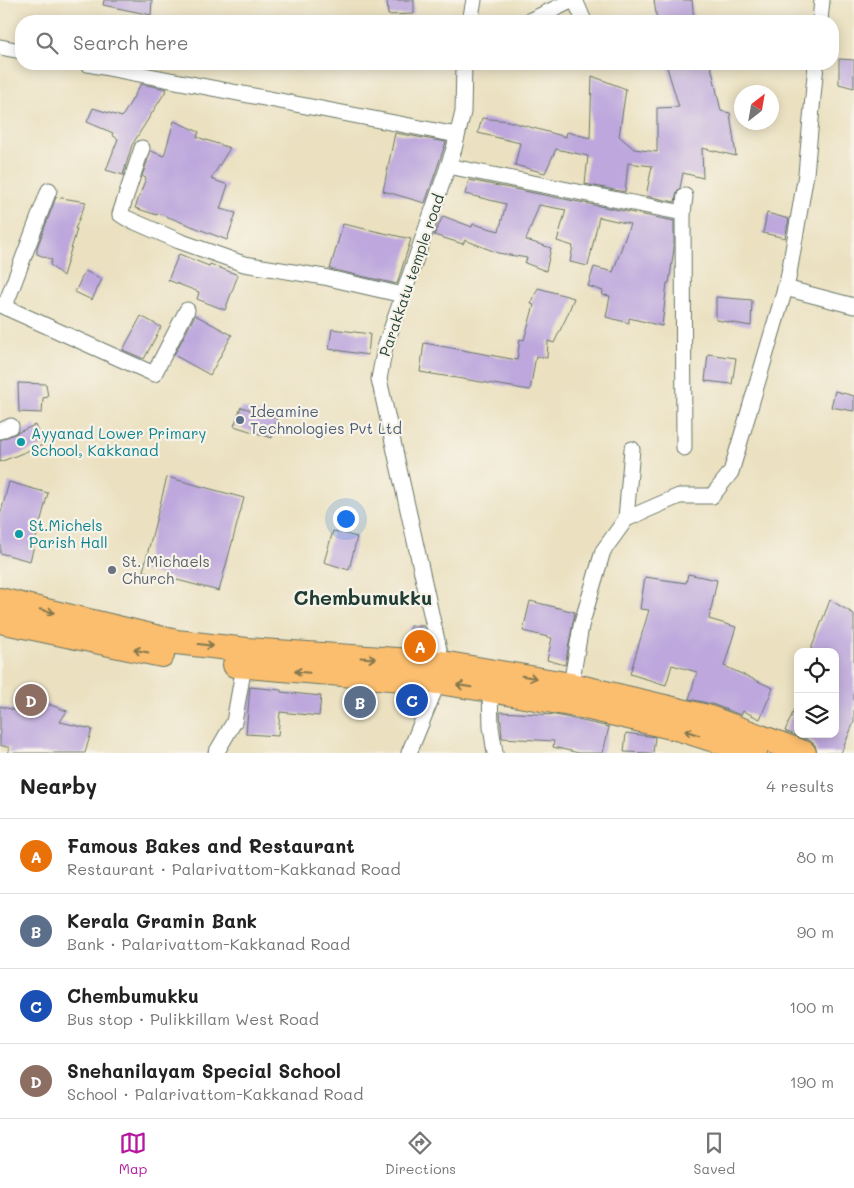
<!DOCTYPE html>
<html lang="en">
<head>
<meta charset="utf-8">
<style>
	:root { --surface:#fff; --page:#f2f2f2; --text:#222; --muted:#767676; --line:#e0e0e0; --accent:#b5179e }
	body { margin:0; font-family:Mali,sans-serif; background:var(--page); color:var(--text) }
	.controls { position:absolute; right:15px; bottom:15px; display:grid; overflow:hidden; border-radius:10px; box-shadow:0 2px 12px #0003 }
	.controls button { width:45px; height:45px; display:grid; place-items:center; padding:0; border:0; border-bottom:1px solid var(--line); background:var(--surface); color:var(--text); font:25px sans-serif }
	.compass { position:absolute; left:734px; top:85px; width:45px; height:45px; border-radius:50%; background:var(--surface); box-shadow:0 2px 12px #0003; rotate:31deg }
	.you { position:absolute; left:345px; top:518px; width:18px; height:18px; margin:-12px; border:4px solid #fff; border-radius:50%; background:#1a73e8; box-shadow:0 0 0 8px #1a73e833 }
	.badge { display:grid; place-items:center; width:32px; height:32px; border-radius:50%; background:var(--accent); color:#fff; font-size:16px; font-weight:700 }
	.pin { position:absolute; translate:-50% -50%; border:2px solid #fff; box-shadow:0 1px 5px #0006 }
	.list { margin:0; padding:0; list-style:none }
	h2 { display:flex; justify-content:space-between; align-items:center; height:65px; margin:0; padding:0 20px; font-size:21px }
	h2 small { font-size:16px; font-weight:400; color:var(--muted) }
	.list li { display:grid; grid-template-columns:32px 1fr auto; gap:15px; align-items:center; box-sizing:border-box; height:75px; padding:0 20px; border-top:1px solid var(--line) }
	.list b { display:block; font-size:19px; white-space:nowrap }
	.list p { margin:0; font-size:16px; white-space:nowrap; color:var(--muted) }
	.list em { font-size:16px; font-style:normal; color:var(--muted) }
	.icon { flex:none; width:28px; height:28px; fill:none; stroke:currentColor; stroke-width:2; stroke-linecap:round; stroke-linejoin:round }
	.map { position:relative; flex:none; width:854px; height:753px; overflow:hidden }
	.search { position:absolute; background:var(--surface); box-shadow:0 2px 12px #0003; left:15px; right:15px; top:15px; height:55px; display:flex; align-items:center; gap:12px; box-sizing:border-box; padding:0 18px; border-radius:20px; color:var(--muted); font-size:19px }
	.sheet { height:365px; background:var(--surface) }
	nav { display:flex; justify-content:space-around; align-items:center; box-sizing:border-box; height:70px; border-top:1px solid var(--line); background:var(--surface); font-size:14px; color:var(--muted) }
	nav a { display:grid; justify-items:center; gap:2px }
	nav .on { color:var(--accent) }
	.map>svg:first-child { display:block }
	.building { fill:#bda7dd }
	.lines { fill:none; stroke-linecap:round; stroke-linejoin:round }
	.street-casing { stroke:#667665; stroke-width:17 }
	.primary-casing { stroke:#667665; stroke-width:26 }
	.street { stroke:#fff; stroke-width:15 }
	.primary { stroke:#fbbd6e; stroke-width:24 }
	.oneway { stroke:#82774e }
	.service-dot { fill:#5c6f8a; stroke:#f7f3e8; stroke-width:2 }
	.culture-dot { fill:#0f9aa8; stroke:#f7f3e8; stroke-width:2 }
	.worship-dot { fill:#6b7280; stroke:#f7f3e8; stroke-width:2 }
	.labels { text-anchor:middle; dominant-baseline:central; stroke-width:4.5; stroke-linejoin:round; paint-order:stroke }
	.street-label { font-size:15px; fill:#1f3d34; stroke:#f7f3e8 }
	.service-label { font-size:15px; fill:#4e5e75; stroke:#f7f3e8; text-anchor:start }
	.culture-label { font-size:15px; fill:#0d838f; stroke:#f7f3e8; text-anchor:start }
	.worship-label { font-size:15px; fill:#5b616d; stroke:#f7f3e8; text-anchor:start }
	.district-label { font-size:20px; font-weight:bold; fill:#1f3d34; stroke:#f7f3e8 }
</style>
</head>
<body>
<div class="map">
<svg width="854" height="753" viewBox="0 0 854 753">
	<rect width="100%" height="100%" fill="#f7f3e8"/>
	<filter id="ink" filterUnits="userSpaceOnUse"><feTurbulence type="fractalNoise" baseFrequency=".02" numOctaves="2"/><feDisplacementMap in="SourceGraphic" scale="10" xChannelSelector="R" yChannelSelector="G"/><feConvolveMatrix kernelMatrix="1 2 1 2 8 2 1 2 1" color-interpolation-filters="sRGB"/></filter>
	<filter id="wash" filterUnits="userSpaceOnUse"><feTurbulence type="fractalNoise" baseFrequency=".0096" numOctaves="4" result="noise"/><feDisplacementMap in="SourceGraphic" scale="20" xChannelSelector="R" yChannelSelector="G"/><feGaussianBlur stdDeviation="1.12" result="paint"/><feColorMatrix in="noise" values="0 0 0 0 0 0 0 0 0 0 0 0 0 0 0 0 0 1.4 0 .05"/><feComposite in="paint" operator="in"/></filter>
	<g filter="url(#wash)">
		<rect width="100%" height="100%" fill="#ebe1c1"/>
		<g id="blocks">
			<!-- building -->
			<g class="building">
				<path d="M104 0H152L151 15 103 5Z"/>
				<path d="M387 0H414V14L388 15Z"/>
				<path d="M654 0H692L694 21H657Z"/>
				<path d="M839 59 854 60V88L839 84Z"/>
				<path d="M666 64 711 66 721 111 730 113 736 156 702 148 703 178 683 173 680 188 677 191 675 202 646 196 652 166 628 163 625 192 585 184 588 156 556 149 545 173 515 165 520 143 478 133 482 118 508 121 566 137 567 132 590 138 592 76 626 89 619 136 634 149 657 152V108L679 107Z"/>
				<path d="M141 84 167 89 132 145 123 175 106 170 118 139 112 135 113 133 87 122 93 108 122 117Z"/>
				<path d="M174 121 199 132 197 137 230 148 211 179 228 185 220 209 236 213 227 240 158 213 157 215 135 208 146 178 142 176 151 151 164 156Z"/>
				<path d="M395 133 446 142 425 203 383 191Z"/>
				<path d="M469 180 674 221V249L669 283H667L662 326 629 318V323L606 317 610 296 602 295 603 291 588 286 594 267 613 272 630 224 599 217 588 266 570 262 573 246 557 241 566 210 539 205 526 240 551 248 546 271 525 263 527 258 498 253 465 240 463 244 434 235 443 216 472 227 473 224 499 231 506 204 465 194Z"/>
				<path d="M56 197 86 202 75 229H77L63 276 50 265 52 260 37 254V248Z"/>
				<path d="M767 213 789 219 785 238 763 233Z"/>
				<path d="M343 224 411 239 397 284 330 269Z"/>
				<path d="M179 254 209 266 210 264 238 275 225 310 197 299 199 292 168 280Z"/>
				<path d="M85 271 102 279 92 300 75 292Z"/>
				<path d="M538 288 574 298 567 316 554 343 548 341 547 358 536 356 530 390 420 372 424 343 517 360 520 339 524 340 534 305 531 304Z"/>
				<path d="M716 297 752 300 751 326 716 320Z"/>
				<path d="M195 315 232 335 210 375 174 355Z"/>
				<path d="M141 316 161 327 144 359 123 350Z"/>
				<path d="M332 329 370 334 368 355 329 349Z"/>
				<path d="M708 354 736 358 732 384 705 381Z"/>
				<path d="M18 383 46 384 48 397 43 398 42 413 19 412Z"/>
				<path d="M835 391 854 396V411L831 407Z"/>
				<path d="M241 407 277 418 272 438 234 426Z"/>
				<path d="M35 425 43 445 0 462V440Z"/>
				<path d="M167 477 244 498 219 591 143 571Z"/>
				<path d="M9 482 48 493 30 561 0 553V516Z"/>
				<path d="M333 531 357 537 349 570 324 562Z"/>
				<path d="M688 574 717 580 709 619 736 627 724 666 773 688 760 719 743 711 741 715 712 704 689 699 697 672 672 665 666 685 630 674 649 610 640 609 645 577 686 583Z"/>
				<path d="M830 600 854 614V722L841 753H817L815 745 809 740 785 731 798 701V734H835V652H810Z"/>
				<path d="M530 601 575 612 565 665 547 660 552 638 523 631Z"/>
				<path d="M410 626H424L428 648 410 647Z"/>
				<path d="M250 687 281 690V692L321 696 319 716 280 712 278 736 246 734Z"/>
				<path d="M29 697 67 711 60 722 92 729 85 753H8L10 748 0 745V706L24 713Z"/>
				<path d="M500 712 556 715 609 727 603 753H579L553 747 554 741 502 738Z"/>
				<path d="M626 733 655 737 653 753 624 752Z"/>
			</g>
		</g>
	</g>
	<g filter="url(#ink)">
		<use href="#blocks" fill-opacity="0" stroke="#667665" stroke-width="1"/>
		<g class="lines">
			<!-- street casing -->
			<g class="street-casing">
				<g id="street">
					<path d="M575 0 584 21"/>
					<path d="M470 21 474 0"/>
					<path d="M529 21 573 0"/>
					<path d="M820 21 822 0"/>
					<path d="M0 47 21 51"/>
					<path d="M87 64 457 135"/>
					<path d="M142 148 120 214 126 218 179 241 244 264 324 277 403 295"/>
					<path d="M448 166 683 213"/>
					<path d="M785 288 854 306"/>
					<path d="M0 305 154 374 187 310"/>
					<path d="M5 306 49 190"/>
					<path d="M0 431 11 426"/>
					<path d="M684 448 683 213 685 196"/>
					<path d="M626 519 632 449"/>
					<path d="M442 663 379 379 385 347 454 149 463 112 464 64"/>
					<path d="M571 685 581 626 603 551 626 519 679 496H712L731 472 788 279 806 174 816 64"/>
					<path d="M490 690 491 727 495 753"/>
					<path d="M216 753 234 722 244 666"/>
					<path d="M409 753 438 682"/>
				</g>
			</g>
			<!-- primary casing -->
			<g class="primary-casing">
				<g id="primary">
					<path d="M0 600 176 642 247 650 442 663 571 685 707 717 804 753"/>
					<path d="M0 621 162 655"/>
					<path d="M235 665 438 682 490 690 581 706 680 729 755 753"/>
				</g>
			</g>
			<!-- street -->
			<use href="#street" class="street"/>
			<!-- primary -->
			<use href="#primary" class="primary"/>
		</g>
		<!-- one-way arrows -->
		<defs><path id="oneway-shaft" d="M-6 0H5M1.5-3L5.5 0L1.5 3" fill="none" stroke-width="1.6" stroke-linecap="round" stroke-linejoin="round" transform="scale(1.25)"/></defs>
		<g class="oneway">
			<use href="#oneway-shaft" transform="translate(47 611) rotate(14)"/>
			<use href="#oneway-shaft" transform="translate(206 645) rotate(7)"/>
			<use href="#oneway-shaft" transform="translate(141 651) rotate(-168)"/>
			<use href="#oneway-shaft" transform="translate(368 658) rotate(4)"/>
			<use href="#oneway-shaft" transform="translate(302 672) rotate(-175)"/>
			<use href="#oneway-shaft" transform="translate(529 677) rotate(10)"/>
			<use href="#oneway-shaft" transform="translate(464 686) rotate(-171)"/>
			<use href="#oneway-shaft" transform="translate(692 733) rotate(-162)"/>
		</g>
	</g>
	<!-- markers -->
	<circle class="service-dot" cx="240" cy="420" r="5"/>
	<g class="culture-dot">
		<circle cx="21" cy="442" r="5"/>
		<circle cx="19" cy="534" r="5"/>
	</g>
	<circle class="worship-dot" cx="112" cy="570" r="5"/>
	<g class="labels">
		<!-- street labels -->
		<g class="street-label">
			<text transform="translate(411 275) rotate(-71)">Parakkatu temple road</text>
		</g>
		<!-- service labels -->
		<g class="service-label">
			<text x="250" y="411">Ideamine<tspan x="250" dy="17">Technologies Pvt Ltd</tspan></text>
		</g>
		<!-- culture labels -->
		<g class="culture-label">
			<text x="31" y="433">Ayyanad Lower Primary<tspan x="31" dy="17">School, Kakkanad</tspan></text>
			<text x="29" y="525">St.Michels<tspan x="29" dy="17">Parish Hall</tspan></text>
		</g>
		<!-- worship labels -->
		<g class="worship-label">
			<text x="122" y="561">St. Michaels<tspan x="122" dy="17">Church</tspan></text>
		</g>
		<!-- district labels -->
		<g class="district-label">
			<text x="363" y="597">Chembumukku</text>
		</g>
	</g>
</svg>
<div class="controls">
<button><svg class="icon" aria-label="locate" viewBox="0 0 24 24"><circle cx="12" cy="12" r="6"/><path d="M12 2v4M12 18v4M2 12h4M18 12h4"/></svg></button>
<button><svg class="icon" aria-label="layers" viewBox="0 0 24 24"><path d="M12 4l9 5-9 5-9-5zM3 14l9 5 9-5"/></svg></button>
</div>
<svg class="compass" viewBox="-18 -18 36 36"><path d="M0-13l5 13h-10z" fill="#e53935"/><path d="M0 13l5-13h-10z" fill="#767676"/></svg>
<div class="you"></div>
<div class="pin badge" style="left:420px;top:646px;background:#e8710a">A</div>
<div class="pin badge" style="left:360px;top:702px;background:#5c6f8a">B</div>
<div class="pin badge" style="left:412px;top:700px;background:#1a4fb4">C</div>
<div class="pin badge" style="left:31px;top:700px;background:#8d6e63">D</div>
<div class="search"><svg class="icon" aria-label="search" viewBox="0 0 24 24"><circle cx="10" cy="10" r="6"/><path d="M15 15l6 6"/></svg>Search here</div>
</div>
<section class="sheet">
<h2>Nearby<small>4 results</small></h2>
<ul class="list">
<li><span class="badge" style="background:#e8710a">A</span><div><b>Famous Bakes and Restaurant</b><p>Restaurant · Palarivattom-Kakkanad Road</p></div><em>80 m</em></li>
<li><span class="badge" style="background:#5c6f8a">B</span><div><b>Kerala Gramin Bank</b><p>Bank · Palarivattom-Kakkanad Road</p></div><em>90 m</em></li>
<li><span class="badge" style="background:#1a4fb4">C</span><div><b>Chembumukku</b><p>Bus stop · Pulikkillam West Road</p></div><em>100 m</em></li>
<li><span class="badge" style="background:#8d6e63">D</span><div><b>Snehanilayam Special School</b><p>School · Palarivattom-Kakkanad Road</p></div><em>190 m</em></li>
</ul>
</section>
<nav>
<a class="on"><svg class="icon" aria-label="map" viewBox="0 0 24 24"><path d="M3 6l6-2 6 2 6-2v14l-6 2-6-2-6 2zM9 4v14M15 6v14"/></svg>Map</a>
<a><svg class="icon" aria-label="directions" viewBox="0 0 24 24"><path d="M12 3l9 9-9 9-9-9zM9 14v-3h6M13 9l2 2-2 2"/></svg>Directions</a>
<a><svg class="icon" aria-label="saved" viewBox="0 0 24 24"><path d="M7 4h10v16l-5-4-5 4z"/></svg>Saved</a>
</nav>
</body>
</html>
